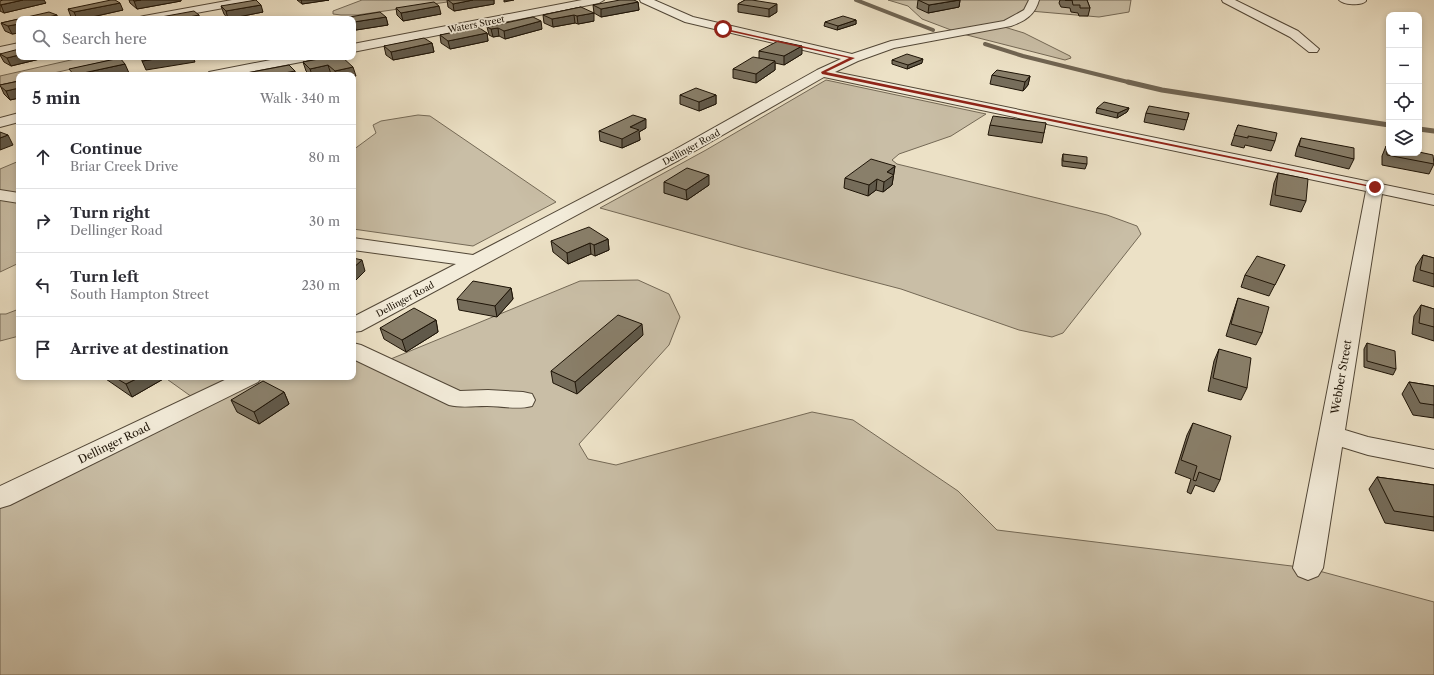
<!DOCTYPE html>
<html lang="en">
<head>
<meta charset="utf-8">
<style>
	:root { --surface:#fff; --page:#f2f2f3; --text:#2b2b33; --muted:#7c7c81; --line:#e1e1e2 }
	body { margin:0; font-family:"Libre Caslon Text",serif; background:var(--page); color:var(--text) }
	.controls { position:absolute; right:12px; top:12px; display:grid; overflow:hidden; border-radius:8px; box-shadow:0 2px 6px #0003 }
	.controls button { width:36px; height:36px; display:grid; place-items:center; padding:0; border:0; border-bottom:1px solid var(--line); background:var(--surface); color:var(--text); font:20px sans-serif }
	.stop { position:absolute; width:12px; height:12px; margin:-9px; border:3px solid #8f2418; border-radius:50%; background:#fff }
	.stop.end { background:#8f2418; border-color:#fff; box-shadow:0 1px 4px #0008 }
	.list { margin:0; padding:0; list-style:none }
	h2 { display:flex; justify-content:space-between; align-items:center; height:52px; margin:0; padding:0 16px; font-size:17px }
	h2 small { font-size:13px; font-weight:400; color:var(--muted) }
	.list li { display:grid; grid-template-columns:26px 1fr auto; gap:12px; align-items:center; box-sizing:border-box; height:64px; padding:0 16px; border-top:1px solid var(--line) }
	.list b { display:block; font-size:15px; white-space:nowrap }
	.list p { margin:0; font-size:13px; white-space:nowrap; color:var(--muted) }
	.list em { font-size:13px; font-style:normal; color:var(--muted) }
	.icon { flex:none; width:22px; height:22px; fill:none; stroke:currentColor; stroke-width:2; stroke-linecap:round; stroke-linejoin:round }
	.map { position:relative; flex:none; width:1434px; height:675px; overflow:hidden }
	.search { position:absolute; background:var(--surface); box-shadow:0 2px 6px #0003; left:16px; top:16px; width:340px; height:44px; display:flex; align-items:center; gap:10px; box-sizing:border-box; padding:0 14px; border-radius:8px; color:var(--muted); font-size:15px }
	.panel { position:absolute; background:var(--surface); box-shadow:0 2px 6px #0003; left:16px; top:72px; width:340px; height:308px; border-radius:8px }
	.map>svg:first-child { display:block }
	.green { fill:#c9bea6; stroke:#746956 }
	.lines { fill:none; stroke-linecap:round; stroke-linejoin:round }
	.stream-far1 { stroke:#706553; stroke-width:4 }
	.stream { stroke:#706553; stroke-width:5 }
	.minor-casing { stroke:#524737; stroke-width:2 }
	.minor { fill:#f3ecda; fill-rule:evenodd }
	.wall { fill:#766d5b; stroke:#1e1407 }
	.shaded-wall { fill:#60594a; stroke:#1e1407 }
	.building { fill:#897f6a; stroke:#1e1407 }
	.route { fill:#8f2418 }
	.labels { text-anchor:middle; dominant-baseline:central; stroke-width:3.5; stroke-linejoin:round; paint-order:stroke }
	.far-street-label { font-size:9px; fill:#1e1407; stroke:#f3ecda }
	.street-label { font-size:11px; fill:#1e1407; stroke:#f3ecda }
</style>
</head>
<body>
<div class="map">
<svg width="1434" height="675" viewBox="0 0 1434 675">
	<rect width="100%" height="100%" fill="#ece1c6"/>
	<filter id="stains"><feTurbulence type="fractalNoise" baseFrequency=".005" numOctaves="4"/><feColorMatrix values="0 0 0 0 .2 0 0 0 0 .09 0 0 0 0 .02 0 0 0 .5 -.17"/></filter>
	<radialGradient id="worn" r=".72"><stop offset=".6" stop-color="#630" stop-opacity="0"/><stop offset="1" stop-color="#630" stop-opacity=".3"/></radialGradient>
	<!-- green -->
	<g class="green">
		<path d="M362 0H461L357 15H341L333 14V11Z"/>
		<path d="M888 0H1131L1129 12 1099 17 1030 11 1001 26 1024 33 1070 56 1071 58 1065 60 959 33 922 19 908 6Z"/>
		<path d="M84 57H124L45 75H19V81L0 86V76Z"/>
		<path d="M826 80 986 114 951 136 899 154 892 160 897 164 1107 215 1137 226 1141 234 1063 333 1052 337 1019 330 901 289 744 248 600 208 706 150Z"/>
		<path d="M418 115 430 116 556 202 473 246 353 229V150L376 133 373 125 381 121Z"/>
		<path d="M19 161V263L0 272V169Z"/>
		<path d="M638 280 669 294 680 317 669 345 579 444 588 459 616 465 812 412 853 420 958 491 997 530 1308 568 1434 602V675H0V498L199 402 164 377H229L235 385 250 377H353V350L381 363 580 281Z"/>
		<path d="M19 309V336L0 341V314H6Z"/>
	</g>
	<g class="lines">
		<!-- stream-far1 -->
		<g class="stream-far1">
			<path d="M856 0 933 30"/>
			<path d="M985 44 1023 56 1132 83"/>
		</g>
		<!-- stream -->
		<g class="stream">
			<path d="M1128 82 1162 90 1389 125"/>
			<path d="M1419 129 1434 131"/>
		</g>
		<!-- minor casing -->
		<g class="minor-casing">
			<g id="minor">
				<path d="M232 0H256L251 3 163 19H138L140 17 144 16Z"/>
				<path d="M582 0H604L599 3 353 52V44Z"/>
				<path d="M640 0H654L693 17 852 54 891 41 1004 21 1024 10 1029 0H1039C1035 15 1025 21 1011 26L894 48 858 61 835 72 1434 195V205L1382 194 1345 430 1368 437 1434 450V468L1368 455 1342 447 1323 568 1318 576 1308 580 1298 576 1293 568 1366 191 824 77 679 160 361 331 353 332V317L456 264 353 250V238L473 255 667 154 817 70 841 59 685 22 641 2Z"/>
				<path d="M1222 0H1235L1298 31 1319 49 1317 52H1309L1290 37 1223 2Z"/>
				<path d="M1339 0H1366V1C1362 6 1343 5 1339 0Z"/>
				<path d="M19 43V51L0 55V47Z"/>
				<path d="M286 57H312L311 60 306 61 234 75H207L209 72 214 71Z"/>
				<path d="M19 113V122L0 127V118Z"/>
				<path d="M0 190 19 193V203L0 200Z"/>
				<path d="M353 343 361 345 460 391 488 390 523 392 532 394 535 400 532 406C517 410 502 406 487 406 474 406 461 408 449 405L353 359Z"/>
				<path d="M231 377H262L258 382 10 505 0 508V486Z"/>
			</g>
		</g>
		<!-- minor -->
		<use href="#minor" class="minor"/>
	</g>
	<!-- wall -->
	<g class="wall">
		<path d="M129 0H181V1L137 9 130 3Z"/>
		<path d="M297 0H329L302 4Z"/>
		<path d="M447 0H494V4L454 11 448 7Z"/>
		<path d="M745 0 777 12 769 17 738 12V4Z"/>
		<path d="M918 0H960L959 7 928 13 917 8Z"/>
		<path d="M1060 0H1087L1090 8 1088 16H1079L1078 13 1071 12 1070 8 1061 7 1059 3Z"/>
		<path d="M0 1 46 3 4 13 0 11Z"/>
		<path d="M638 2 639 10 601 17 594 13 593 5Z"/>
		<path d="M221 6 263 12 228 19 224 14Z"/>
		<path d="M581 7 594 21 578 24 575 23 553 27 544 23 543 15Z"/>
		<path d="M396 8 441 14 403 21 397 15Z"/>
		<path d="M68 9 123 10 83 19H75L71 17Z"/>
		<path d="M349 17H386L388 25 356 30 353 27V19H350Z"/>
		<path d="M19 19V33L12 34 5 31 1 23Z"/>
		<path d="M856 20V24L837 30 824 26 825 22Z"/>
		<path d="M487 27 542 29 505 39 499 36 493 37 489 35Z"/>
		<path d="M487 33 488 41 450 49 441 43 440 35Z"/>
		<path d="M432 43 434 52 393 60 386 55 384 46Z"/>
		<path d="M759 51 802 54 784 65 775 63V70L756 83 733 78V69L759 58Z"/>
		<path d="M0 54 19 57H48L11 66 4 62 0 55Z"/>
		<path d="M329 57 356 76 353 75H332L331 74 326 75H310L306 71 303 62Z"/>
		<path d="M892 60 922 63 907 69 892 64Z"/>
		<path d="M992 75 1030 76 1028 85 1023 91 990 84Z"/>
		<path d="M19 81V98L10 100 4 94 0 85Z"/>
		<path d="M680 95H716V104L699 111 680 104Z"/>
		<path d="M1097 108H1129L1127 112 1117 118 1096 113Z"/>
		<path d="M1146 113H1189L1184 130 1144 122Z"/>
		<path d="M1046 123 1042 143 988 135 990 125Z"/>
		<path d="M1238 125 1275 141 1271 151 1245 145 1244 148 1231 145Z"/>
		<path d="M646 128 639 132 640 140 622 148 600 141 599 131Z"/>
		<path d="M1301 138 1354 159 1349 169 1295 156 1297 148Z"/>
		<path d="M1386 146 1434 164 1429 174 1382 165V156Z"/>
		<path d="M1063 154 1087 164 1085 169 1062 166V159Z"/>
		<path d="M895 166 892 185 883 192 876 190 868 196 844 188 845 178Z"/>
		<path d="M1278 173 1306 201 1301 212 1270 205 1274 183Z"/>
		<path d="M664 182 709 185 687 200 664 193Z"/>
		<path d="M608 239 609 250 595 256 591 254 568 264 553 252 551 241Z"/>
		<path d="M1423 255 1434 258V287L1413 281 1416 266Z"/>
		<path d="M1285 265 1269 296 1241 287 1245 275Z"/>
		<path d="M511 288 513 299 497 317 459 310 457 299Z"/>
		<path d="M1238 298 1262 333 1256 345 1226 336 1234 310Z"/>
		<path d="M1421 305 1434 309V341L1412 334 1414 316Z"/>
		<path d="M436 320 438 332 406 352 384 339 380 328Z"/>
		<path d="M643 335 577 394 553 383 551 371Z"/>
		<path d="M1367 343 1396 369 1393 375 1364 367V349Z"/>
		<path d="M1219 349 1247 388 1241 400 1208 391 1214 361Z"/>
		<path d="M103 377H165V378L132 397Z"/>
		<path d="M1409 382 1434 386V418L1413 415 1402 394Z"/>
		<path d="M284 392 289 404 259 424 237 412 231 400Z"/>
		<path d="M1193 423 1220 480 1214 492 1195 485 1191 494 1187 492 1191 479 1175 473 1187 435Z"/>
		<path d="M1377 477 1434 485V531L1385 523 1369 489Z"/>
	</g>
	<!-- shaded-wall -->
	<g class="shaded-wall">
		<path d="M23 0H44L46 3 4 13 1 5Z"/>
		<path d="M141 0H181V1L137 9 134 1Z"/>
		<path d="M301 0H329L302 4Z"/>
		<path d="M473 0H494V4L454 11 453 4Z"/>
		<path d="M504 0H514L504 2Z"/>
		<path d="M960 0 959 7 928 13 929 5Z"/>
		<path d="M638 2 639 10 601 17V9Z"/>
		<path d="M120 3 123 10 83 19H77L74 12Z"/>
		<path d="M777 4V12L769 17V9Z"/>
		<path d="M261 5 263 12 228 19 226 11Z"/>
		<path d="M439 6 441 14 403 21 401 13Z"/>
		<path d="M594 13V21L578 24 577 16Z"/>
		<path d="M57 15 58 19H40Z"/>
		<path d="M199 15 200 19H184V18Z"/>
		<path d="M574 15 575 23 553 27 552 19Z"/>
		<path d="M386 17 388 25 356 30 354 22Z"/>
		<path d="M856 20V24L837 30 838 26Z"/>
		<path d="M541 21 542 29 505 39 504 31Z"/>
		<path d="M19 24V33L12 34 8 26Z"/>
		<path d="M498 28 499 36 493 37 491 29Z"/>
		<path d="M487 33 488 41 450 49 448 41Z"/>
		<path d="M432 43 434 52 393 60 391 52Z"/>
		<path d="M802 46V54L784 65V56Z"/>
		<path d="M19 55V57H48L11 66 7 58Z"/>
		<path d="M169 57H193L195 62 146 70 142 61Z"/>
		<path d="M923 59 922 63 907 69 908 65Z"/>
		<path d="M775 61V70L756 83V74Z"/>
		<path d="M125 64 129 73 119 75H74Z"/>
		<path d="M328 65 331 74 326 75H312L310 69Z"/>
		<path d="M353 67 356 76H353V75H336L335 71Z"/>
		<path d="M295 71 296 75H274Z"/>
		<path d="M1030 76 1028 85 1023 91 1025 82Z"/>
		<path d="M19 88V98L10 100 6 91Z"/>
		<path d="M716 95V104L699 111V102Z"/>
		<path d="M1129 108 1127 112 1117 118 1118 113Z"/>
		<path d="M646 119V128L639 132 640 140 622 148V139L630 127Z"/>
		<path d="M8 135 13 145 0 150V138Z"/>
		<path d="M895 166 892 185 883 192 884 182 887 172Z"/>
		<path d="M709 175V185L687 200 686 190Z"/>
		<path d="M877 179 876 190 868 196 869 185Z"/>
		<path d="M608 239 609 250 595 256 594 245Z"/>
		<path d="M590 243 591 254 568 264 567 253Z"/>
		<path d="M362 260 365 271 353 283V268Z"/>
		<path d="M511 288 513 299 497 317 495 306Z"/>
		<path d="M436 320 438 332 406 352 402 340Z"/>
		<path d="M642 324 643 335 577 394 575 382Z"/>
		<path d="M140 377H165V378L132 397 126 384Z"/>
		<path d="M284 392 289 404 259 424 254 412Z"/>
	</g>
	<!-- building -->
	<g class="building">
		<path d="M3 0H23L0 5V1Z"/>
		<path d="M111 0H115L120 3 74 12 68 9Z"/>
		<path d="M133 0H141L134 1Z"/>
		<path d="M256 0 261 5 226 11 221 6Z"/>
		<path d="M448 0H473L453 4Z"/>
		<path d="M620 0H634L638 2 601 9 593 5Z"/>
		<path d="M745 0H752L777 4 769 9 738 4Z"/>
		<path d="M918 0H959L929 5Z"/>
		<path d="M1065 0H1087L1090 8H1080V5H1073L1072 0Z"/>
		<path d="M434 2 439 6 401 13 396 8Z"/>
		<path d="M581 7 594 13 577 16 574 15 552 19 543 15Z"/>
		<path d="M194 11 199 15 184 18 185 19H150Z"/>
		<path d="M49 12 57 15 40 19H19V24L8 26 1 23Z"/>
		<path d="M380 12 386 17 354 22 353 21V19H351L349 17Z"/>
		<path d="M843 16 856 20 838 26 825 22Z"/>
		<path d="M533 17 541 21 504 31 498 28 491 29 487 27Z"/>
		<path d="M478 27 487 33 448 41 440 35Z"/>
		<path d="M424 38 432 43 391 52 384 46Z"/>
		<path d="M778 41 802 46 784 56 759 51Z"/>
		<path d="M19 49V55L7 58 0 54Z"/>
		<path d="M907 54 923 59 908 65 892 60Z"/>
		<path d="M141 57H169L142 61Z"/>
		<path d="M329 57H342L353 67 335 71 328 65 310 69 303 62Z"/>
		<path d="M753 57 775 61 756 74 733 69Z"/>
		<path d="M120 58 125 64 74 75 69 69Z"/>
		<path d="M289 65 295 71 274 75H241V74Z"/>
		<path d="M997 70 1030 76 1025 82 992 75Z"/>
		<path d="M49 73 51 75H43Z"/>
		<path d="M19 81V88L6 91 0 86V85Z"/>
		<path d="M696 88 716 95 699 102 680 95Z"/>
		<path d="M1104 102 1129 108 1118 113 1097 108Z"/>
		<path d="M1149 106 1189 113 1187 120 1146 113Z"/>
		<path d="M633 115 646 119 630 127 639 130 622 139 599 131Z"/>
		<path d="M993 116 1046 123 1044 133 990 125Z"/>
		<path d="M1238 125 1277 133 1275 141 1248 136V138L1234 135Z"/>
		<path d="M0 132 8 135 0 138Z"/>
		<path d="M1301 138 1354 148V159L1299 146Z"/>
		<path d="M1386 146 1389 147V153H1419V152L1433 155 1434 164 1387 155Z"/>
		<path d="M1063 154 1087 157V164L1063 161Z"/>
		<path d="M871 159 895 166 887 172 894 175 884 182 877 179 869 185 845 178Z"/>
		<path d="M687 168 709 175 686 190 664 182Z"/>
		<path d="M1278 173 1308 179 1306 201 1275 195Z"/>
		<path d="M589 227 608 239 594 245 590 243 567 253 551 241Z"/>
		<path d="M1423 255 1434 258V274L1420 270Z"/>
		<path d="M1257 256 1285 265 1275 285 1245 275Z"/>
		<path d="M353 258 362 260 353 268Z"/>
		<path d="M473 281 511 288 495 306 457 299Z"/>
		<path d="M1238 298 1269 307 1262 333 1231 324Z"/>
		<path d="M1421 305 1434 309V327L1419 323Z"/>
		<path d="M414 308 436 320 402 340 380 328Z"/>
		<path d="M618 315 642 324 575 382 551 371Z"/>
		<path d="M1367 343 1395 351 1396 369 1367 361Z"/>
		<path d="M1219 349 1251 358 1247 388 1213 378Z"/>
		<path d="M114 377H140L126 384Z"/>
		<path d="M263 381 284 392 254 412 231 400Z"/>
		<path d="M1409 382 1434 386V405L1420 403Z"/>
		<path d="M1193 423 1231 436 1220 480 1199 472 1196 481 1193 480 1197 466 1181 460Z"/>
		<path d="M1377 477 1434 485V517L1394 511Z"/>
	</g>
	<!-- route -->
	<path class="route" d="M722 28 855 58 826 72 1377 187 1375 188 822 74 821 72 849 58 723 30Z"/>
	<g class="labels">
		<!-- far-street labels -->
		<g class="far-street-label">
			<text transform="translate(476 24) rotate(-11)">Waters Street</text>
			<text transform="translate(691 147) rotate(-29)">Dellinger Road</text>
			<text transform="translate(405 299) rotate(-28)">Dellinger Road</text>
		</g>
		<!-- street labels -->
		<g class="street-label">
			<text transform="translate(1341 377) rotate(-80)">Webber Street</text>
			<text transform="translate(114 443) rotate(-26)">Dellinger Road</text>
		</g>
	</g>
	<rect width="100%" height="100%" filter="url(#stains)"/>
	<rect width="100%" height="100%" fill="url(#worn)"/>
</svg>
<div class="controls">
<button>+</button>
<button>−</button>
<button><svg class="icon" aria-label="locate" viewBox="0 0 24 24"><circle cx="12" cy="12" r="6"/><path d="M12 2v4M12 18v4M2 12h4M18 12h4"/></svg></button>
<button><svg class="icon" aria-label="layers" viewBox="0 0 24 24"><path d="M12 4l9 5-9 5-9-5zM3 14l9 5 9-5"/></svg></button>
</div>
<div class="stop" style="left:723px;top:29px"></div>
<div class="stop end" style="left:1375px;top:187px"></div>
<div class="search"><svg class="icon" aria-label="search" viewBox="0 0 24 24"><circle cx="10" cy="10" r="6"/><path d="M15 15l6 6"/></svg>Search here</div>
<section class="panel">
<h2>5 min<small>Walk · 340 m</small></h2>
<ul class="list">
<li><svg class="icon" aria-label="ahead" viewBox="0 0 24 24"><path d="M12 20V5M6 11l6-6 6 6"/></svg><div><b>Continue</b><p>Briar Creek Drive</p></div><em>80 m</em></li>
<li><svg class="icon" aria-label="right" viewBox="0 0 24 24"><path d="M7 20v-9h11M14 6l5 5-5 5"/></svg><div><b>Turn right</b><p>Dellinger Road</p></div><em>30 m</em></li>
<li><svg class="icon" aria-label="left" viewBox="0 0 24 24"><path d="M17 20v-9H6M10 6l-5 5 5 5"/></svg><div><b>Turn left</b><p>South Hampton Street</p></div><em>230 m</em></li>
<li><svg class="icon" aria-label="arrive" viewBox="0 0 24 24"><path d="M6 21V4h12l-3 4 3 4H6"/></svg><div><b>Arrive at destination</b></div></li>
</ul>
</section>
</div>
</body>
</html>
